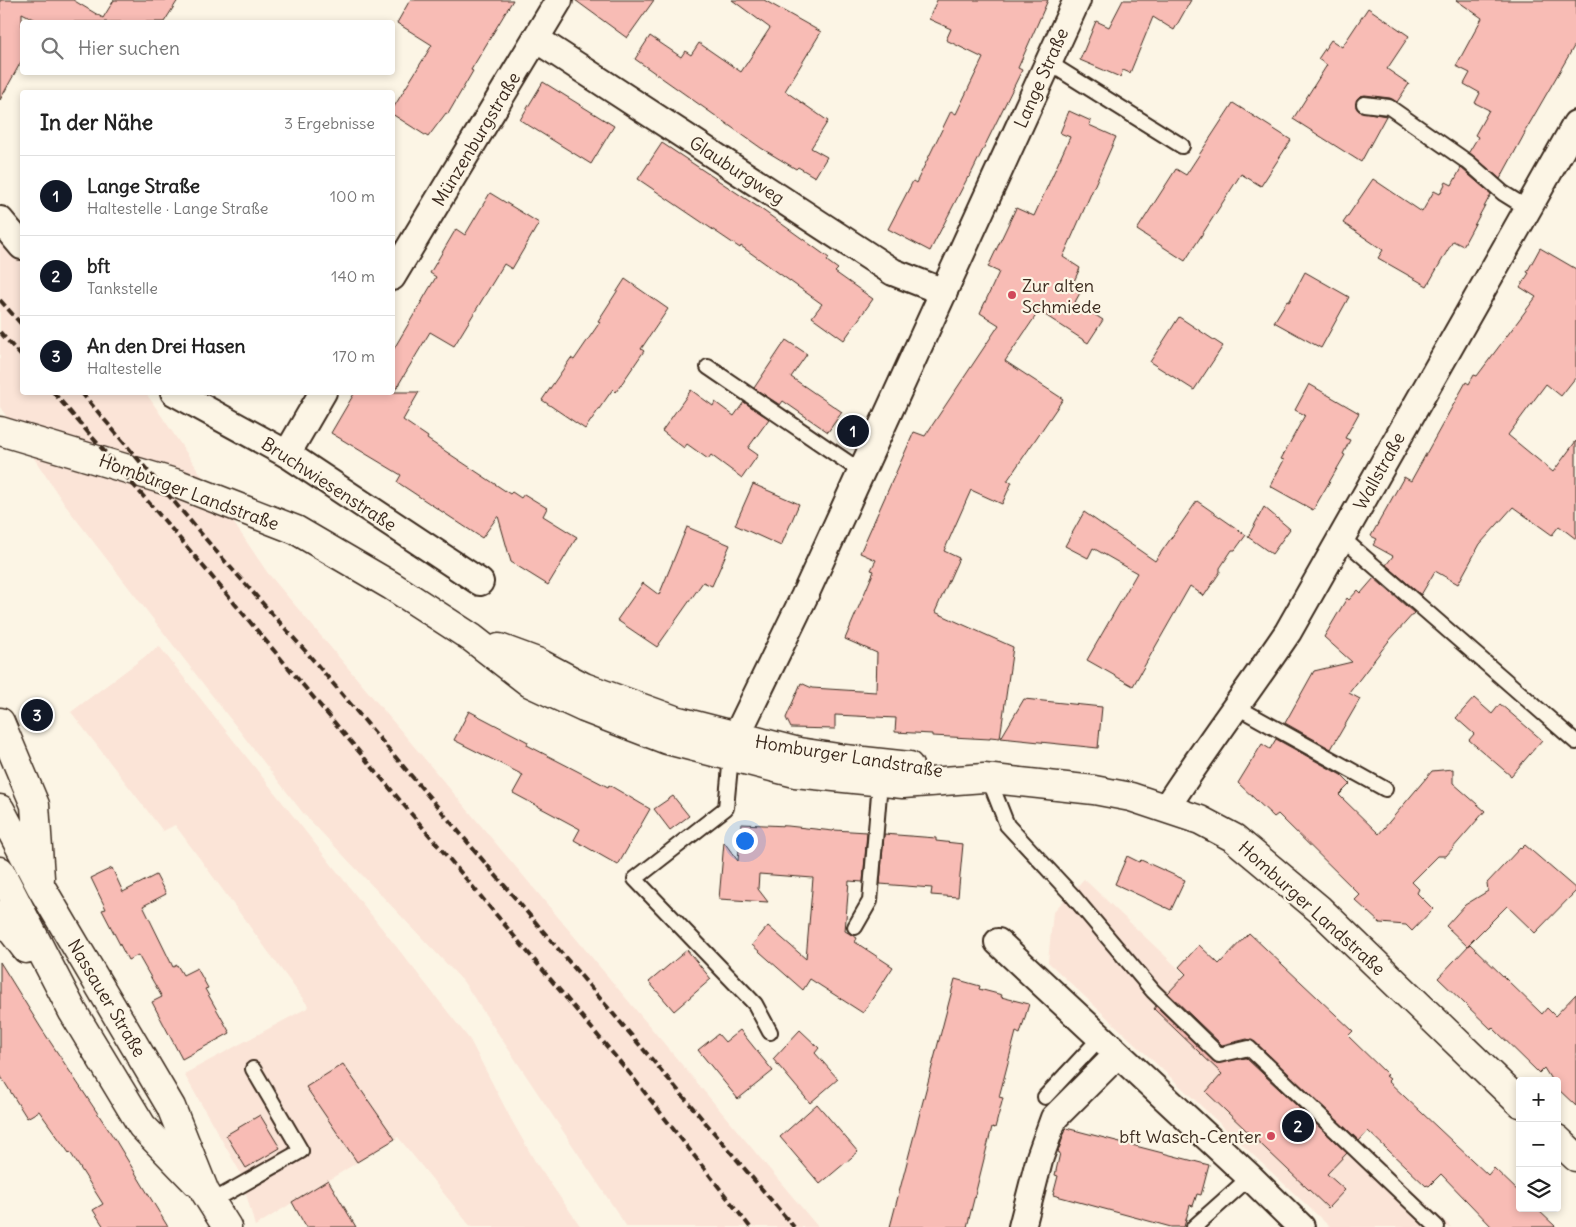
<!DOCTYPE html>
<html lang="de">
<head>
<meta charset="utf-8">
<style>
	:root { --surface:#fff; --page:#f6f6f6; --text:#222; --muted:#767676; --line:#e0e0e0; --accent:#111827 }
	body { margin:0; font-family:Delius,sans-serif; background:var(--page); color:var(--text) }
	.controls { position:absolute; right:15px; bottom:15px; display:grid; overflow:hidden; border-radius:5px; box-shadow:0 2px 8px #0003 }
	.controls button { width:45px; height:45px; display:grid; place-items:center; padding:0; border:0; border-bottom:1px solid var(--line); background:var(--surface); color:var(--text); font:25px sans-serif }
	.you { position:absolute; left:744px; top:840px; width:18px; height:18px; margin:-12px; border:4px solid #fff; border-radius:50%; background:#1a73e8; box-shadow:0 0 0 8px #1a73e833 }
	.badge { display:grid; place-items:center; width:32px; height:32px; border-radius:50%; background:var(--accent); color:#fff; font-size:16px; font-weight:700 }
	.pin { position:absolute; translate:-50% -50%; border:2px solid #fff; box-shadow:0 1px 5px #0006 }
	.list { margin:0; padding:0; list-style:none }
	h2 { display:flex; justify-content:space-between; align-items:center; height:65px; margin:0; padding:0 20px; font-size:21px }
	h2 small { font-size:16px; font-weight:400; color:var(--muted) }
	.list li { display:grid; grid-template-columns:32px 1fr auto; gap:15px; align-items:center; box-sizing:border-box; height:80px; padding:0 20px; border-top:1px solid var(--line) }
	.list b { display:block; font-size:19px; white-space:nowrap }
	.list p { margin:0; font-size:16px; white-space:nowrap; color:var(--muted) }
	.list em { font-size:16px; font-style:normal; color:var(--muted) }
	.icon { flex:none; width:28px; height:28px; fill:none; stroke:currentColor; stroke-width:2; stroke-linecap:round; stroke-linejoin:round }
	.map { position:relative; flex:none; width:1576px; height:1227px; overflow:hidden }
	.search { position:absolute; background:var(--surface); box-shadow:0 2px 8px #0003; left:20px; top:20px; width:375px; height:55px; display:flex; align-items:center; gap:12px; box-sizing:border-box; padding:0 18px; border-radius:5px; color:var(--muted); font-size:19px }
	.panel { position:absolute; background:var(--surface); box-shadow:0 2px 8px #0003; left:20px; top:90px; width:375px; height:305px; border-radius:5px }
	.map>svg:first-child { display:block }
	.built { fill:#fbe4d7 }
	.building { fill:#f8bcb5; stroke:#3b2a1e }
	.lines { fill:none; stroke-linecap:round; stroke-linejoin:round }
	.service-casing { stroke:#3b2a1e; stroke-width:18 }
	.minor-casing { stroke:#3b2a1e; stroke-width:30 }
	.secondary-casing { stroke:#3b2a1e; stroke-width:31 }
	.service { stroke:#fcf5e5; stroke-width:14 }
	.minor { stroke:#fcf5e5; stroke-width:26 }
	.secondary { stroke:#fcf5e5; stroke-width:28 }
	.rail { stroke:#3b2a1e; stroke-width:4; stroke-dasharray:8 4; stroke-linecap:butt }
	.poi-dot { fill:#d1495b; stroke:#fcf5e5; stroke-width:2 }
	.labels { text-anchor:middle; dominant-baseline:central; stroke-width:4.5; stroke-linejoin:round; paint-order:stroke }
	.street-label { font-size:18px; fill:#3b2a1e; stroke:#fcf5e5 }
	.poi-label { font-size:18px; fill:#3b2a1e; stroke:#fcf5e5; text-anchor:start }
</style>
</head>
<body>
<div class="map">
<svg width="1576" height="1227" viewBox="0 0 1576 1227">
	<rect width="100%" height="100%" fill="#fcf5e5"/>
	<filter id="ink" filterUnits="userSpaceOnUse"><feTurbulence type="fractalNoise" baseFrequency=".02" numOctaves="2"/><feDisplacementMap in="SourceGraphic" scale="10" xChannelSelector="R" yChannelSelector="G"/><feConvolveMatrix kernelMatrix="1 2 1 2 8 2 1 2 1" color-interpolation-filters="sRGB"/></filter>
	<g filter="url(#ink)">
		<!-- built -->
		<g class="built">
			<path d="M0 220 22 246V392L146 393 267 572 542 898 818 1227H627L463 981 303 813 65 505 0 407Z"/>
			<path d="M159 646 470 1040 512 1121 536 1163 581 1227H471L398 1137 255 1226 240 1172 184 1074 309 1007 175 825 163 831 71 712Z"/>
			<path d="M1084 879 1451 1227H1330L1048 962 1053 912Z"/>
		</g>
		<!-- building -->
		<g class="building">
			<path d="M0 0H73L103 18 114 0H178L164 22H40L22 13V60L0 100Z"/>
			<path d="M410 0H513L471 70 473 71 448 114 446 113 428 137 392 114V110L432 45 397 23Z"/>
			<path d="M575 0H654L627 38Z"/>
			<path d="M732 0H764L821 32 785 91 828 121 811 148 827 157 815 177 798 167 796 169 761 148 635 59 650 36 681 57 685 51 691 55 699 43 741 72 770 28Z"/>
			<path d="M937 0H1048L1018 68 1022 70 969 178 968 177 930 251 888 229 913 181 916 183 951 111 956 114 983 58 946 40 951 29 929 19Z"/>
			<path d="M1123 0H1191L1174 30 1153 17 1130 73 1123 70 1120 77 1080 60 1096 21 1109 27Z"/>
			<path d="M1456 0H1576V43L1524 133H1525L1500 179 1469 152 1478 137 1475 135 1489 110 1475 103 1480 93 1464 84 1470 73 1456 66 1482 18Z"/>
			<path d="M1368 8 1409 36 1387 69 1409 84 1397 102 1390 98 1365 95 1360 96 1357 99 1356 107 1359 111 1386 116 1361 162 1293 119 1327 65 1318 59 1331 40 1342 47Z"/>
			<path d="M543 82 614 126 591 164 520 120Z"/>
			<path d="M1233 103 1291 140 1261 186 1241 174 1185 261 1137 230 1176 169 1186 175Z"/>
			<path d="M1069 111 1091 121 1089 125 1116 137 1063 257 1080 268 1071 288 1080 293 1075 302 1103 320 1088 343 1039 311 1005 361 1063 399 1007 481 1012 482 1002 504 971 490 944 551 959 558 935 612 1013 647 1000 738 990 737V739L932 736V734L895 732 896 718 835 715V729L791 728 786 718 801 683 812 688 876 692 877 653 845 639 874 571 871 570 876 560 860 553 914 432 925 436 999 325 980 313 999 272 988 267 1016 208 1034 216 1070 137 1060 133Z"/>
			<path d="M662 143 761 209 829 258 827 261 838 269 835 272 873 299 844 340 812 317 822 304 741 246 740 248 638 179Z"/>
			<path d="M1461 168 1491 194 1463 246 1453 241 1427 286 1378 258 1383 250 1343 223 1373 179 1422 212 1434 191 1440 194 1446 182 1452 185Z"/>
			<path d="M490 193 539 223 512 269 504 264 454 346 430 332 394 392H419L403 420 428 437 427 439 510 494 512 492 521 498 524 494 547 508 543 516 577 537 548 585 511 562 498 516 482 538 397 482 401 475 331 433 355 392H392V352L436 277 430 273 456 229 465 235Z"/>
			<path d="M1540 248 1576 269V377L1561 396 1546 384 1508 435 1553 472 1576 441V539L1559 526 1552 535 1513 507 1480 544 1458 584 1435 571 1421 595 1386 565 1393 556 1373 545 1377 539 1371 536 1404 477 1411 481 1466 382 1469 384 1474 375 1477 376 1536 297 1520 287 1529 273 1527 272Z"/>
			<path d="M1305 272 1349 297 1321 348 1274 322 1287 301 1289 302Z"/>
			<path d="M625 279 668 309 641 349 644 351 616 392 613 389 585 429 542 400 571 358 574 360 600 322 598 321Z"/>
			<path d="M1179 317 1223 346 1194 390 1150 362Z"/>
			<path d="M786 340 807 354 791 377 842 412 828 432 783 401 780 405 754 388Z"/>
			<path d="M1309 384 1359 413 1345 438 1350 440 1343 454 1345 455 1313 510 1270 486 1284 460 1281 459 1305 415 1295 410Z"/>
			<path d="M691 390 713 406 715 402 734 416 744 402 769 419 748 448 758 455 742 478 711 455 708 459 687 444 684 448 662 431Z"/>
			<path d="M753 484 799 504 781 546 735 525Z"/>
			<path d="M1197 501 1246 535 1235 550H1232L1220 568V572L1204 596 1190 586 1133 686 1087 660 1137 573 1093 548 1088 558 1065 546 1084 512 1155 561Z"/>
			<path d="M1264 507 1290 529 1272 554 1248 537Z"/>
			<path d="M687 527 730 545 712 586 703 582 657 647 617 620 643 583 659 595Z"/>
			<path d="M1374 578 1414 613 1388 642 1349 693 1360 699 1331 749 1285 723 1314 671 1352 662 1324 637 1347 598 1349 600 1358 590 1361 593Z"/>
			<path d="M1474 698 1492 714 1500 704 1542 740 1511 776 1469 740 1474 734 1456 718Z"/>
			<path d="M1024 699 1102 707 1098 748 1001 738Z"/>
			<path d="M469 711 528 742 527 745 608 787 609 785 650 809 618 865 574 840 580 829 513 793 523 775 454 740Z"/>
			<path d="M1276 739 1341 775 1350 784 1339 795 1379 834 1432 771 1453 769V783L1485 811 1446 856H1438L1412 882 1419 889 1417 893 1433 909 1412 931 1406 925 1380 923 1355 900 1360 895 1278 814 1274 817 1238 783 1262 744 1270 749Z"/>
			<path d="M673 796 689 816 670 830 654 809Z"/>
			<path d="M741 824 788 826 833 831 834 830 867 832 863 882 849 881 845 931 857 938 855 942 893 967 863 1013 810 979 803 990 752 945 768 926 806 959 813 878 759 874 758 889 768 902 719 899 724 842 738 861Z"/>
			<path d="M884 834 936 838V841L963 844 958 897 931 895 932 888 880 884Z"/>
			<path d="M1525 845 1576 889V891L1535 933 1507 906 1467 946 1446 926 1465 905 1488 891 1487 883 1520 848 1521 849Z"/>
			<path d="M1127 856 1139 862 1141 860 1185 880 1171 910 1115 884Z"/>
			<path d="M112 868 123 892 156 875 166 894 143 906 173 967 177 965 183 975 197 968 208 988 205 989 230 1033 182 1059 152 1002 162 997 138 955 128 960 102 910 106 909 91 878Z"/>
			<path d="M1249 933 1353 1031 1348 1036 1388 1075 1386 1076 1390 1079 1388 1081 1488 1175 1494 1168 1520 1193V1208H1536L1556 1227H1492L1441 1174 1429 1186 1427 1185 1426 1186 1368 1131 1359 1141 1255 1042 1247 1039 1222 1045 1168 993 1186 974 1179 967 1199 945 1219 964Z"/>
			<path d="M1470 944 1542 1014 1547 1008 1555 1016 1576 994V1106L1557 1088V1081H1552L1544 1068 1539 1073 1492 1027 1491 1029 1438 978Z"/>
			<path d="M687 950 711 979 674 1011 649 982Z"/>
			<path d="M0 962 41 1028 116 1141 168 1227H104L93 1210 103 1204 70 1152 69 1153 39 1111 27 1118 0 1075Z"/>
			<path d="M955 979 980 986 979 989 1002 995 1001 997 1029 1004 1020 1034 1016 1032 999 1097 1003 1098 995 1128 992 1127 967 1227H890Z"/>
			<path d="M1156 1006 1216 1063 1246 1058 1347 1153 1327 1174 1345 1190 1328 1208 1206 1092 1222 1074 1154 1009Z"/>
			<path d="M740 1030 773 1071 738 1099 698 1050 718 1034 725 1042Z"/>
			<path d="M800 1030 819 1048 815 1053 838 1079 810 1103 773 1059Z"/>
			<path d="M343 1064 395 1139 357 1162 306 1087Z"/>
			<path d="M817 1104 858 1152 820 1184 780 1137Z"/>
			<path d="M260 1115 280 1148 246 1168 226 1135Z"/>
			<path d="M1066 1128 1209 1165 1201 1195 1197 1194 1193 1206 1190 1205 1184 1227H1171L1053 1195 1058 1176 1055 1175 1060 1153 1058 1152Z"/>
			<path d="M328 1180 356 1227H306L292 1202Z"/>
		</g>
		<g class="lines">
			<!-- service casing -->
			<g class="service-casing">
				<g id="service">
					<path d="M1049 63 1182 146"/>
					<path d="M1364 104 1389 107 1469 163 1503 193 1527 208"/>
					<path d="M708 367 862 472"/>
					<path d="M1341 537 1576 742"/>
					<path d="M1237 707 1385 789"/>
					<path d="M731 756 726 808 635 879 755 1004 770 1032"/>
					<path d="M989 779 1007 825 1072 895 1153 991 1219 1055 1249 1048 1437 1227"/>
					<path d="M855 927 870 901 880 782"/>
					<path d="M1045 1097 1100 1038"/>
					<path d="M211 1202 301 1151 253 1069"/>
					<path d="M1194 1227 1250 1177"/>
				</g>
			</g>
			<!-- minor casing -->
			<g class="minor-casing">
				<g id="minor">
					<path d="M536 39 893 272 944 292"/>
					<path d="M0 220 22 246"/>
					<path d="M392 277 559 0"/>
					<path d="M174 392 287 454 480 582"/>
					<path d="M287 454 323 392"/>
					<path d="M731 755 736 737 804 597 1077 0"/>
					<path d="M1166 808C1205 748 1248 691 1288 632L1576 124"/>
					<path d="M998 942 1250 1177 1301 1227"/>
					<path d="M1022 1227 1040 1157 1054 1118 1117 1055"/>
				</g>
			</g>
			<!-- secondary casing -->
			<g class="secondary-casing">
				<g id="secondary">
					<path d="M0 431 178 484 296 530 392 586 472 638 530 683 584 708 667 740 795 773 903 784 984 778 1094 790 1131 797 1200 820 1234 838 1319 909 1520 1103"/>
					<path d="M499 648 537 662 584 687 675 720 799 752 845 759 909 766"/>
					<path d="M0 722 35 805 40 878"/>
					<path d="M0 809 41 887 171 1107 205 1192 227 1227"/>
					<path d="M0 871 73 1012 142 1126 196 1182"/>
					<path d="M0 915 26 949"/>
					<path d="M1557 1139 1576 1157"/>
				</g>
			</g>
			<!-- service -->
			<use href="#service" class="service"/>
			<!-- minor -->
			<use href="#minor" class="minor"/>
			<!-- secondary -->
			<use href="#secondary" class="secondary"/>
			<!-- rail -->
			<g class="rail">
				<path d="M0 300 22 325"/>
				<path d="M0 332 22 357"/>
				<path d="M53 392 176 534 631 1075 750 1227"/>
				<path d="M81 392 215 550 308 654 794 1227"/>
			</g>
		</g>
	</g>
	<!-- markers -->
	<g class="poi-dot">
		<circle cx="1012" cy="295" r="5"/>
		<circle cx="1271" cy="1136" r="5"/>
	</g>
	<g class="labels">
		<!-- street labels -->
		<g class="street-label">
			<text transform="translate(1041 78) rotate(-66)">Lange Straße</text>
			<text transform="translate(476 139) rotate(-59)">Münzenburgstraße</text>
			<text transform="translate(737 170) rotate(33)">Glauburgweg</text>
			<text transform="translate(1379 471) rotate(-61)">Wallstraße</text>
			<text transform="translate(329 484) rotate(33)">Bruchwiesenstraße</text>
			<text transform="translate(189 492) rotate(20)">Homburger Landstraße</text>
			<text transform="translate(849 756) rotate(9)">Homburger Landstraße</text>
			<text transform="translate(1312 908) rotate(42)">Homburger Landstraße</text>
			<text transform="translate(107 998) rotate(59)">Nassauer Straße</text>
		</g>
		<!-- poi labels -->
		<g class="poi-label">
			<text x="1022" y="285">Zur alten<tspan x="1022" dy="21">Schmiede</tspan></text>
			<text x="1261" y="1136" text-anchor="end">bft Wasch-Center</text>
		</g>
	</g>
</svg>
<div class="controls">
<button>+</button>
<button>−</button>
<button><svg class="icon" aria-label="layers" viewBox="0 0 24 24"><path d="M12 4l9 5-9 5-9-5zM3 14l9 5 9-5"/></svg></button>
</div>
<div class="you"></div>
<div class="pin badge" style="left:853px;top:431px">1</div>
<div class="pin badge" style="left:1298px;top:1126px">2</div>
<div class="pin badge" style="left:37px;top:715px">3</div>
<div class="search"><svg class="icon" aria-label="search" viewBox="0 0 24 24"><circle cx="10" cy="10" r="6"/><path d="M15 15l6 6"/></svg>Hier suchen</div>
<section class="panel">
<h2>In der Nähe<small>3 Ergebnisse</small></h2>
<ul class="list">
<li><span class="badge">1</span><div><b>Lange Straße</b><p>Haltestelle · Lange Straße</p></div><em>100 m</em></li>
<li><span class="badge">2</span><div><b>bft</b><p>Tankstelle</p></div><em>140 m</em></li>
<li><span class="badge">3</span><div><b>An den Drei Hasen</b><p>Haltestelle</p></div><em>170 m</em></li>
</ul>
</section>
</div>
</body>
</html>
